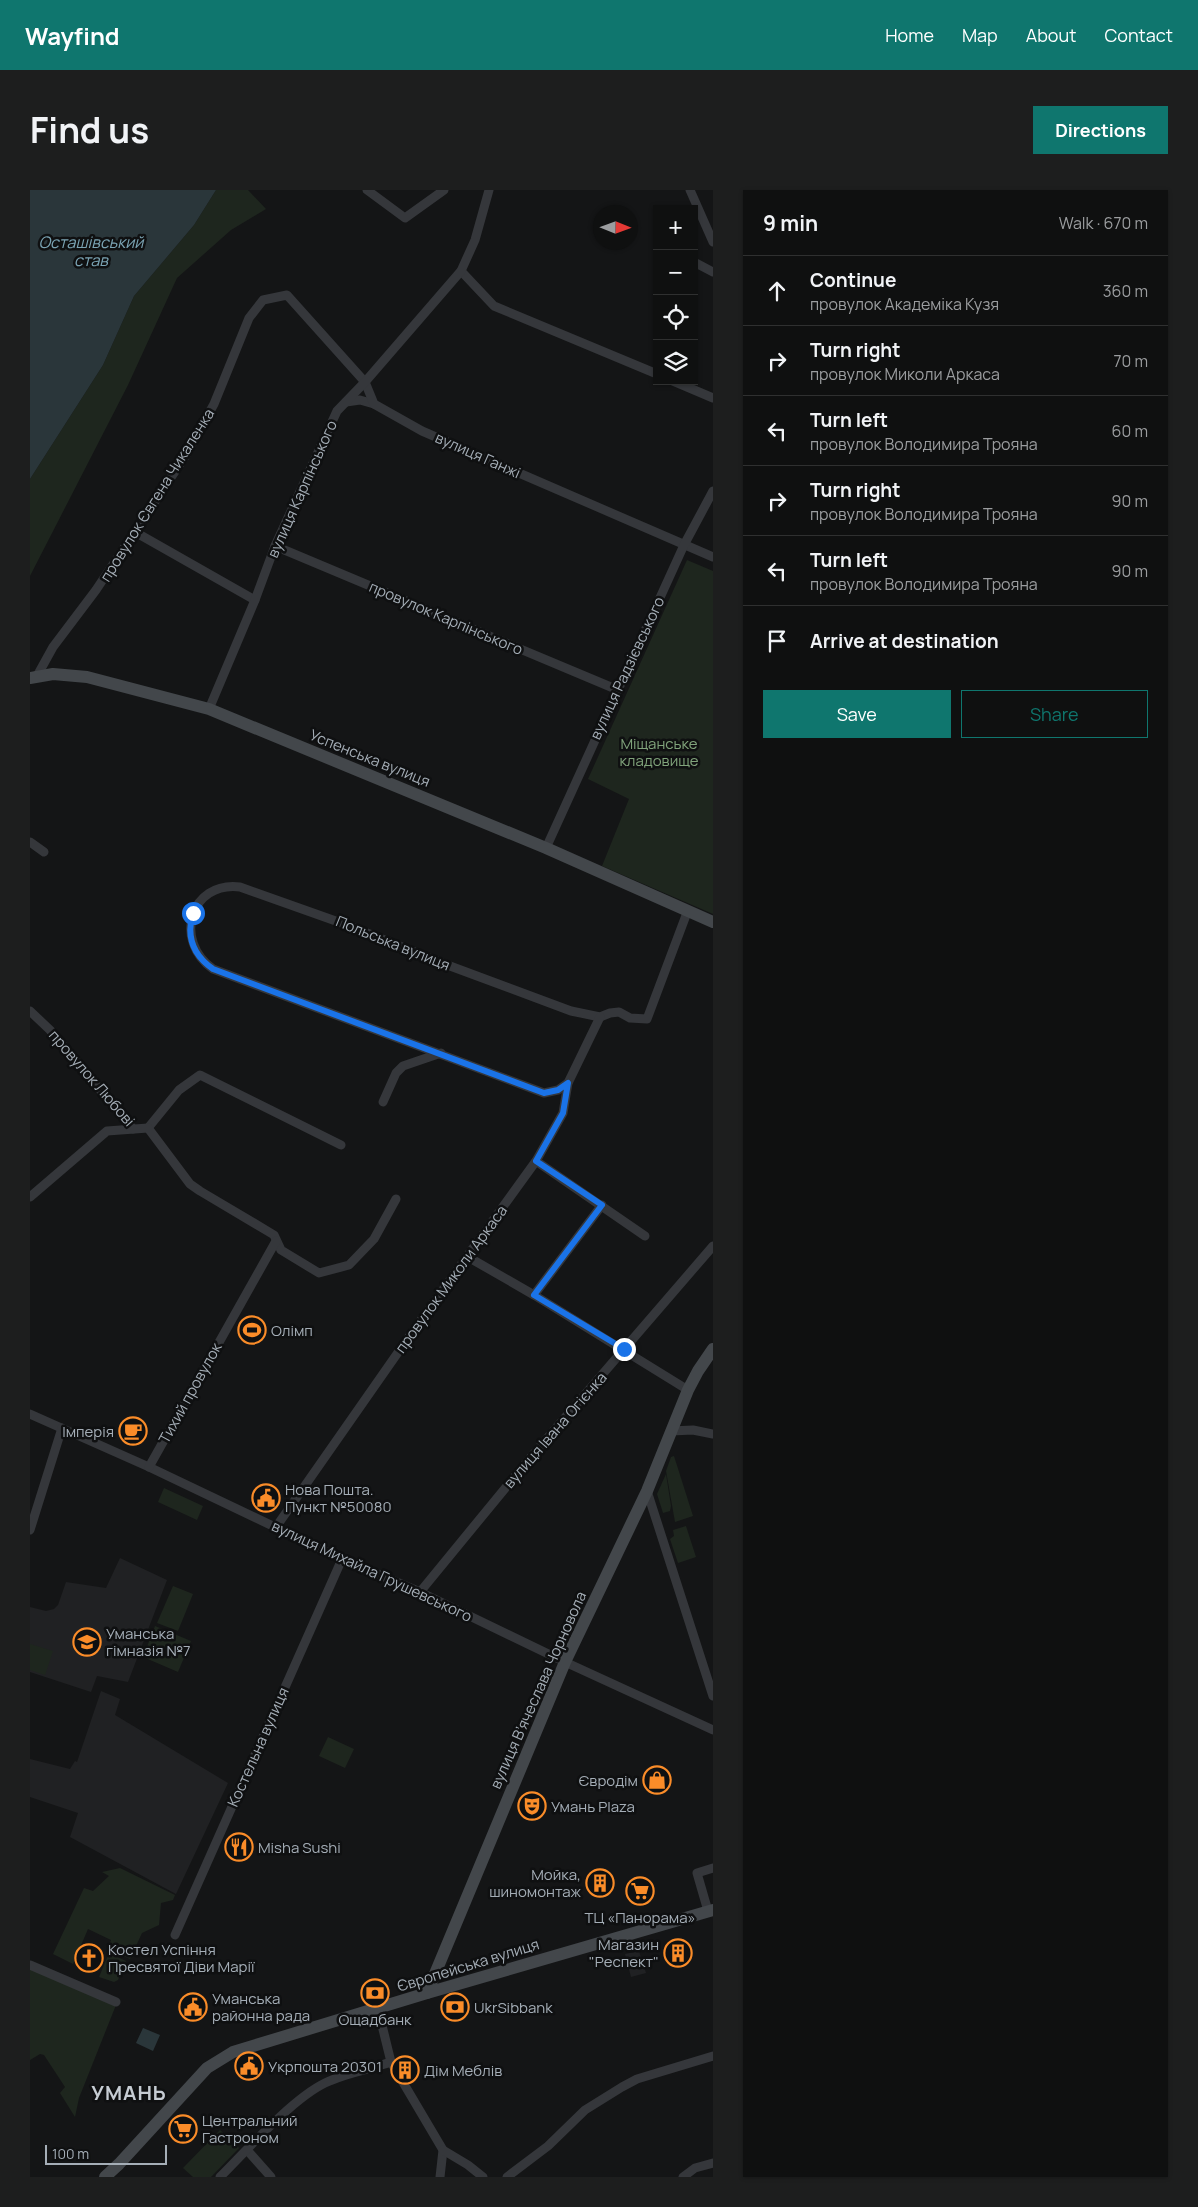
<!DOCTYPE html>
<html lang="en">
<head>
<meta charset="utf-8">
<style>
	:root { --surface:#0f1010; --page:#1d1e1e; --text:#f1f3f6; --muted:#9b9d9f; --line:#2f3030; --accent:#0f766e }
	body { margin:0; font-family:Manrope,sans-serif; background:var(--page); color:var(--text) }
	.controls { position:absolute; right:15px; top:15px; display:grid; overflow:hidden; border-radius:0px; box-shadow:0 1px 4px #0004 }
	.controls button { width:45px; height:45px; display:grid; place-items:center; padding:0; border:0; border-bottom:1px solid var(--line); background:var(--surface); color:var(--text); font:25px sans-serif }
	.compass { position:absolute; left:563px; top:15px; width:45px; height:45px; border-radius:50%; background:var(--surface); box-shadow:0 1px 4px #0004; rotate:91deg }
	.scale { position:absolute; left:15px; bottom:12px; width:122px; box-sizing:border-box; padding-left:5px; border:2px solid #a5aeb7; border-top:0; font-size:14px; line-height:18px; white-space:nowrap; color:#a5aeb7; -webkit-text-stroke:4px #0f1011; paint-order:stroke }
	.stop { position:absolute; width:15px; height:15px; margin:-11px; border:4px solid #1a73e8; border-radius:50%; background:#fff }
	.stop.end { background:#1a73e8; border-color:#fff; box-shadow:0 1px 5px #0008 }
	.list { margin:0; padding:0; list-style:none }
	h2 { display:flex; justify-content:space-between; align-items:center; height:65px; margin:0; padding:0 20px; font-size:21px }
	h2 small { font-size:16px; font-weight:400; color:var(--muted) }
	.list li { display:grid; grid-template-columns:32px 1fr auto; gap:15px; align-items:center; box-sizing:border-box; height:70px; padding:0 20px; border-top:1px solid var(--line) }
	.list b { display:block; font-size:19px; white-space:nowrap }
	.list p { margin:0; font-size:16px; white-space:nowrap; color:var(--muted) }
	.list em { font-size:16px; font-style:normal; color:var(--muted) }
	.actions { display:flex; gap:10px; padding:15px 20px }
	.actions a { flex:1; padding:11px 0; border:1px solid var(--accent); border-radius:0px; text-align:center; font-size:18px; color:var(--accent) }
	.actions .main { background:var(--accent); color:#fff }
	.icon { flex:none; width:28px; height:28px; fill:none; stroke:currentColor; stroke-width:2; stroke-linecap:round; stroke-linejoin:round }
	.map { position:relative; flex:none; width:683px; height:1987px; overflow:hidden; border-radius:0px }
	header { display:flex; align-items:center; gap:30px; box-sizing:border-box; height:70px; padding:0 25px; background:var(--accent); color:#fff }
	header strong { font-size:24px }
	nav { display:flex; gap:28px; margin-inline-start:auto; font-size:18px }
	.intro { display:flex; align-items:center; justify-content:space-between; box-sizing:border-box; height:120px; padding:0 30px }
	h1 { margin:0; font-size:35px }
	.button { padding:12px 22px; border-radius:0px; background:var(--accent); color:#fff; font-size:18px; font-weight:700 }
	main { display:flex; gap:30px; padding:0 30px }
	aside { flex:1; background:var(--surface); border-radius:0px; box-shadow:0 1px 4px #0004 }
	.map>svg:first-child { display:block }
	.built { fill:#202123 }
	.green { fill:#1e261e }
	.water { fill:#2a363a }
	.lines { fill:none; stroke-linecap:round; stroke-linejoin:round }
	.street { stroke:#35373b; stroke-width:9 }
	.secondary { stroke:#43474b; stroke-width:12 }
	.route { stroke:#1a73e8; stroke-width:6 }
	.labels { text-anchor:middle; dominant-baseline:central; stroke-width:5; stroke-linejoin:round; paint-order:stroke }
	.street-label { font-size:15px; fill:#a5aeb7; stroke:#0f1011 }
	.park-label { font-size:15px; fill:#80a37b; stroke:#0f1011 }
	.poi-label { font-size:15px; fill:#a5aeb7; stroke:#0f1011; text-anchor:start }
	.water-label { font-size:16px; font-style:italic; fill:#7ba4b4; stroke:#0f1011 }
	.district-label { font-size:20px; font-weight:bold; letter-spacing:1px; fill:#c6ccd3; stroke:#0f1011 }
</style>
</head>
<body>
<header>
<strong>Wayfind</strong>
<nav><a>Home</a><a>Map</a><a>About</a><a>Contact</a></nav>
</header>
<div class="intro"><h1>Find us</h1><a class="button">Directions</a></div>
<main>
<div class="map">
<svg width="683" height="1987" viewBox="0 0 683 1987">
	<rect width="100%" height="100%" fill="#141516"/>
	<!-- built -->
	<g class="built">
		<path d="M90 1368 137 1390 98 1492 67 1486 61 1502 0 1482V1417L16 1421 24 1419 28 1415 36 1392 76 1398Z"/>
		<path d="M71 1501 90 1509 85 1525 198 1593 146 1704 40 1647 48 1623 0 1607V1569L40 1579 45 1571 47 1572Z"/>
		<path d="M609 1761 616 1783 601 1787 595 1764Z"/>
	</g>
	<!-- green -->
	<g class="green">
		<path d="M186 0H218L236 19 201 40 147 88 98 195 0 386V289L73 175 104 106 164 35Z"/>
		<path d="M657 370 683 381V724L572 676 599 609 558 589Z"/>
		<path d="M644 1266 663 1326 645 1332 636 1281 641 1267Z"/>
		<path d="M636 1284 641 1316 640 1321 633 1323 627 1304Z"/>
		<path d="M134 1298 173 1316 167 1330 128 1312Z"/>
		<path d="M656 1336 666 1367 648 1373 640 1349 644 1346 643 1340Z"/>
		<path d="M143 1396 163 1404 148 1441 127 1433Z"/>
		<path d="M125 1436 161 1451 148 1482 113 1467Z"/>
		<path d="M0 1454 23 1461 15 1485 0 1480Z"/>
		<path d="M298 1547 324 1559 315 1578 289 1566Z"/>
		<path d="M90 1678 145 1705 143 1710 131 1713 129 1735 112 1743 100 1769 78 1759 81 1750 58 1739 43 1774 23 1764 54 1698 63 1701 79 1686 72 1682Z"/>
		<path d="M79 1763 96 1771 88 1790 84 1792 69 1787Z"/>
		<path d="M0 1778 86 1815 49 1908 45 1927 30 1903 35 1897 14 1865 10 1864 0 1870Z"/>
		<path d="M190 1940 209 1958 181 1987H163L153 1978Z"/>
	</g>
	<!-- water -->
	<g class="water">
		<path d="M0 0H186L164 35 104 106 73 175 0 289Z"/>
		<path d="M113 1838 130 1845 123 1861 106 1853Z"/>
	</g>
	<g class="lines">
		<!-- street -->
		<g class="street">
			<path d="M337 0 375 28 414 0"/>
			<path d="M660 0 683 52"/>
			<path d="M664 72 683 82"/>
			<path d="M431 81 464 116 627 184"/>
			<path d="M643 191 683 208"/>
			<path d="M316 212 330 210 344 214"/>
			<path d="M105 342 225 410"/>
			<path d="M245 356 588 500"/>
			<path d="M7 486 23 457 66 400 156 265 184 214 219 128 233 110 257 105 335 192 344 214 392 241 683 367"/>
			<path d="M179 519 225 410 245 356 307 221 335 192 431 81 445 50 459 0"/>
			<path d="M0 652 14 662"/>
			<path d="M516 658 654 355 683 301"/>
			<path d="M0 821 20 840 103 939"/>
			<path d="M538 893 528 900 514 903 183 779C143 751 160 691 210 697L317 735 412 773 541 821 570 827 580 823 589 822 600 828 617 829 658 720"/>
			<path d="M353 912 366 883 373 876 411 863"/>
			<path d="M118 938 149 900 170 885 311 955"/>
			<path d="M506 971 615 1046"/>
			<path d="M0 1007 77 941 118 938 160 994 170 1001 244 1045 251 1060 289 1083 319 1075 344 1049 366 1009"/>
			<path d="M438 1067 504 1105 658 1200"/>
			<path d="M504 1105 572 1015"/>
			<path d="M0 1224 119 1277 312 1369 390 1402 535 1472 683 1540"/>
			<path d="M641 1241 663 1240 683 1244"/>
			<path d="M119 1277 246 1051"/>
			<path d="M617 1301 683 1506"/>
			<path d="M246 1337 383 1141 506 971 533 923 538 893 570 827"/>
			<path d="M0 1340 32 1238"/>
			<path d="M390 1402 495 1274 683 1056"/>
			<path d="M678 1721 667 1683 683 1678"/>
			<path d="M145 1745 312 1369"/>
			<path d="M0 1775 86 1812"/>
			<path d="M348 1819 361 1872 413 1960 410 1987"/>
			<path d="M217 1960 241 1987"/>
			<path d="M413 1960 438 1975 453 1987"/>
			<path d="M190 1987C217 1960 262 1909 295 1893 316 1883 340 1879 361 1872"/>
			<path d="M477 1987 518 1956 555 1920 592 1897 607 1889 683 1866"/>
			<path d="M653 1987 665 1978 683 1973"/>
		</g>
		<!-- secondary -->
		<g class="secondary">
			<path d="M0 488 23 484 57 487 179 519 516 658 683 732"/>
			<path d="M397 1803 535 1472 617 1301 658 1200 668 1181 683 1159"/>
			<path d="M75 1987 89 1974 177 1878 203 1862 397 1803 683 1720"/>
		</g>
	</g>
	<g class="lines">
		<!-- route -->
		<path class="route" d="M163 723C156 746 163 765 183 779L514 903 528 900 538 893 533 923 506 971 572 1015 504 1105 594 1159"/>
	</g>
	<!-- icons -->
	<defs>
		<g id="stadium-ring" transform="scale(1.4375)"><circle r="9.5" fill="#0f1011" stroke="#fa8c29" stroke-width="1.5"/><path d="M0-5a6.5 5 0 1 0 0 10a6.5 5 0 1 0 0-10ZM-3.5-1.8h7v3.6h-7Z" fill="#fa8c29"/></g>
		<g id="cafe-ring" transform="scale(1.4375)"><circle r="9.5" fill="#0f1011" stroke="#fa8c29" stroke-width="1.5"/><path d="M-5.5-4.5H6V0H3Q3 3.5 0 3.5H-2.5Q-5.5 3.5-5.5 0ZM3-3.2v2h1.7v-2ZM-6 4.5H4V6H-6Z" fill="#fa8c29"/></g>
		<g id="civic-ring" transform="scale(1.4375)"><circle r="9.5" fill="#0f1011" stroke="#fa8c29" stroke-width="1.5"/><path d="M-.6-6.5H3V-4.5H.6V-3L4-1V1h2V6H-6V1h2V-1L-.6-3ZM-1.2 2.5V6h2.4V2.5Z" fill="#fa8c29"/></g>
		<g id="school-ring" transform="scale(1.4375)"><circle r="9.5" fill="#0f1011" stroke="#fa8c29" stroke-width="1.5"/><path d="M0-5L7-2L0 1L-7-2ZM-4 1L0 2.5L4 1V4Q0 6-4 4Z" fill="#fa8c29"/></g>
		<g id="shop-ring" transform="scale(1.4375)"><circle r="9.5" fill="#0f1011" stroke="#fa8c29" stroke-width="1.5"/><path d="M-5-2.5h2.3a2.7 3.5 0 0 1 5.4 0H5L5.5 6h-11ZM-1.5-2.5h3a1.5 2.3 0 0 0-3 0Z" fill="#fa8c29"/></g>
		<g id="theatre-ring" transform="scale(1.4375)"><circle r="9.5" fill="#0f1011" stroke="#fa8c29" stroke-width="1.5"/><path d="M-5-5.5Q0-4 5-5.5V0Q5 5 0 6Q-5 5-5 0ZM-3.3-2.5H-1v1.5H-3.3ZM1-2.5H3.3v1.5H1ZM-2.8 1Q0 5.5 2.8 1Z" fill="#fa8c29"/></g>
		<g id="restaurant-ring" transform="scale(1.4375)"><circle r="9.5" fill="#0f1011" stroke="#fa8c29" stroke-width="1.5"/><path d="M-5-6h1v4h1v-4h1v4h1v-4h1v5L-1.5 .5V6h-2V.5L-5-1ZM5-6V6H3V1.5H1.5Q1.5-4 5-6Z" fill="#fa8c29"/></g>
		<g id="building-ring" transform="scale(1.4375)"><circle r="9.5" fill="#0f1011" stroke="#fa8c29" stroke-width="1.5"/><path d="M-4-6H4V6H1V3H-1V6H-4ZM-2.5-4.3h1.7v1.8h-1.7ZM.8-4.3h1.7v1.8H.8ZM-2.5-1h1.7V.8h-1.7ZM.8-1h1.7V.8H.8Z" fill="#fa8c29"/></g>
		<g id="supermarket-ring" transform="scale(1.4375)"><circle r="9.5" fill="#0f1011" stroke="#fa8c29" stroke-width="1.5"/><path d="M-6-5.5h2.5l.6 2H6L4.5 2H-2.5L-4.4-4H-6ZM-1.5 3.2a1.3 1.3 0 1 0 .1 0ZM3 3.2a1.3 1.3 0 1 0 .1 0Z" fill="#fa8c29"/></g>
		<g id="church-ring" transform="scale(1.4375)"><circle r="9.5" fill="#0f1011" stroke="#fa8c29" stroke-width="1.5"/><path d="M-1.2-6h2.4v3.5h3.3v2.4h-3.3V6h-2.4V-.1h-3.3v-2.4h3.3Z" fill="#fa8c29"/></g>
		<g id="bank-ring" transform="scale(1.4375)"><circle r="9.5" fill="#0f1011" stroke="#fa8c29" stroke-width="1.5"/><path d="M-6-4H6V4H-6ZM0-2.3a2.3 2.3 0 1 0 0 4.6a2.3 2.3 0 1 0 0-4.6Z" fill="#fa8c29"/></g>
	</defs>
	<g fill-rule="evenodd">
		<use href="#stadium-ring" x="222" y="1140"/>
		<use href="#cafe-ring" x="103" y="1241"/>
		<use href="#civic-ring" x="236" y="1308"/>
		<use href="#school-ring" x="57" y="1452"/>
		<use href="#shop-ring" x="627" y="1590"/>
		<use href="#theatre-ring" x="502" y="1616"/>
		<use href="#restaurant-ring" x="209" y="1657"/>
		<use href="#building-ring" x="570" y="1693"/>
		<use href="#supermarket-ring" x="610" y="1701"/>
		<use href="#building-ring" x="648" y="1763"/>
		<use href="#church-ring" x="59" y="1768"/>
		<use href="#bank-ring" x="345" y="1803"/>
		<use href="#civic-ring" x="163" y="1817"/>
		<use href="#bank-ring" x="425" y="1817"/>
		<use href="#civic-ring" x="219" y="1876"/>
		<use href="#building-ring" x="375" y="1880"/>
		<use href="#supermarket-ring" x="153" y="1939"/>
	</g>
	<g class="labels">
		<!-- street labels -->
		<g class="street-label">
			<text transform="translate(448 265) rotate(24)">вулиця Ганжі</text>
			<text transform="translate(272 299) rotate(-66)">вулиця Карпінського</text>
			<text transform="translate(127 305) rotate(-58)">провулок Євгена Чикаленка</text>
			<text transform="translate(416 428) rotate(23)">провулок Карпінського</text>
			<text transform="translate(597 478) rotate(-65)">вулиця Радзієвського</text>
			<text transform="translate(340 568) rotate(22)">Успенська вулиця</text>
			<text transform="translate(363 753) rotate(22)">Польська вулиця</text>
			<text transform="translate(62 888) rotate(49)">провулок Любові</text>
			<text transform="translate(421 1089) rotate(-54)">провулок Миколи Аркаса</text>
			<text transform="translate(160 1203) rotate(-61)">Тихий провулок</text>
			<text transform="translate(525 1240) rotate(-49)">вулиця Івана Огієнка</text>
			<text transform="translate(342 1381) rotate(25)">вулиця Михайла Грушевського</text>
			<text transform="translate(508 1500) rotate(-66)">вулиця В’ячеслава Чорновола</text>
			<text transform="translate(228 1557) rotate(-66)">Костельна вулиця</text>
			<text transform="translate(438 1775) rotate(-17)">Європейська вулиця</text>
		</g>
		<!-- park labels -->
		<g class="park-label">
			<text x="629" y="553">Міщанське<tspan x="629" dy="17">кладовище</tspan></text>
		</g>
		<!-- poi labels -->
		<g class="poi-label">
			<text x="241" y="1140">Олімп</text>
			<text x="84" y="1241" text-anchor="end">Імперія</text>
			<text x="255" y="1299">Нова Пошта.<tspan x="255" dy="17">Пункт №50080</tspan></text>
			<text x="76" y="1443">Уманська<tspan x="76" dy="17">гімназія №7</tspan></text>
			<text x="608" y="1590" text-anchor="end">Євродім</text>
			<text x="521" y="1616">Умань Plaza</text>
			<text x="228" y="1657">Мisha Sushi</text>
			<text x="551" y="1684" text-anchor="end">Мойка,<tspan x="551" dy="17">шиномонтаж</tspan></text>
			<text x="610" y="1727" text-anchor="middle">ТЦ «Панорама»</text>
			<text x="629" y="1754" text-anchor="end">Магазин<tspan x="629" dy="17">"Респект"</tspan></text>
			<text x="78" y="1759">Костел Успіння<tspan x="78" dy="17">Пресвятої Діви Марії</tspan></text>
			<text x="182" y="1808">Уманська<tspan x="182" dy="17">районна рада</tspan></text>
			<text x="444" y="1817">UkrSibbank</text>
			<text x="345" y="1829" text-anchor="middle">Ощадбанк</text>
			<text x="238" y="1876">Укрпошта 20301</text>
			<text x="394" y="1880">Дім Меблів</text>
			<text x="172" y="1930">Центральний<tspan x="172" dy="17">Гастроном</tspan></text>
		</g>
		<!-- water labels -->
		<g class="water-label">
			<text x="61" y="52">Осташівський<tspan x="61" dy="18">став</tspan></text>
		</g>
		<!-- district labels -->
		<g class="district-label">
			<text x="99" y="1902">УМАНЬ</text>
		</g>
	</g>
</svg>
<div class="controls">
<button>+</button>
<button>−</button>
<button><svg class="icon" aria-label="locate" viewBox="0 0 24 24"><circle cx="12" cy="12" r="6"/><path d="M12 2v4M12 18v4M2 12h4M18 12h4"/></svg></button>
<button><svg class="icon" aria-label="layers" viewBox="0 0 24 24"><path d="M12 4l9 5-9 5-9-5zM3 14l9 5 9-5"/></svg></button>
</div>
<svg class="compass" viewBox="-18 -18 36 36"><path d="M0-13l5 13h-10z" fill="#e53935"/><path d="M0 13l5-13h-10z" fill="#9b9d9f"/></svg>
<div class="scale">100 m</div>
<div class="stop" style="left:163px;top:723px"></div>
<div class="stop end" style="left:594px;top:1159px"></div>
</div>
<aside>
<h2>9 min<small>Walk · 670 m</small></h2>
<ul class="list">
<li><svg class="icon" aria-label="ahead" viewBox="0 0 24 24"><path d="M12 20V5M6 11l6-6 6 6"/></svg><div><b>Continue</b><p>провулок Академіка Кузя</p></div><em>360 m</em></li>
<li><svg class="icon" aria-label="right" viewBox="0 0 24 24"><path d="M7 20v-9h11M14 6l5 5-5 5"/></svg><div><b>Turn right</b><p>провулок Миколи Аркаса</p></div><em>70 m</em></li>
<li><svg class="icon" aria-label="left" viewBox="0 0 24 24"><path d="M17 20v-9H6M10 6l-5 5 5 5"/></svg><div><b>Turn left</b><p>провулок Володимира Трояна</p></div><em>60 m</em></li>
<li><svg class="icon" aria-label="right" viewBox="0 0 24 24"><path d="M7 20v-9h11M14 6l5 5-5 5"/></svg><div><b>Turn right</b><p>провулок Володимира Трояна</p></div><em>90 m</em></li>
<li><svg class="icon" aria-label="left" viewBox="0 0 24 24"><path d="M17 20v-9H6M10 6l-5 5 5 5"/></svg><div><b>Turn left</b><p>провулок Володимира Трояна</p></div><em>90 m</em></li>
<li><svg class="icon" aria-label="arrive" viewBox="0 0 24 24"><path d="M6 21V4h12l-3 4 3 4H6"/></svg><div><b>Arrive at destination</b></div></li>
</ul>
<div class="actions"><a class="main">Save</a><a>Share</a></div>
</aside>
</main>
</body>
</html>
